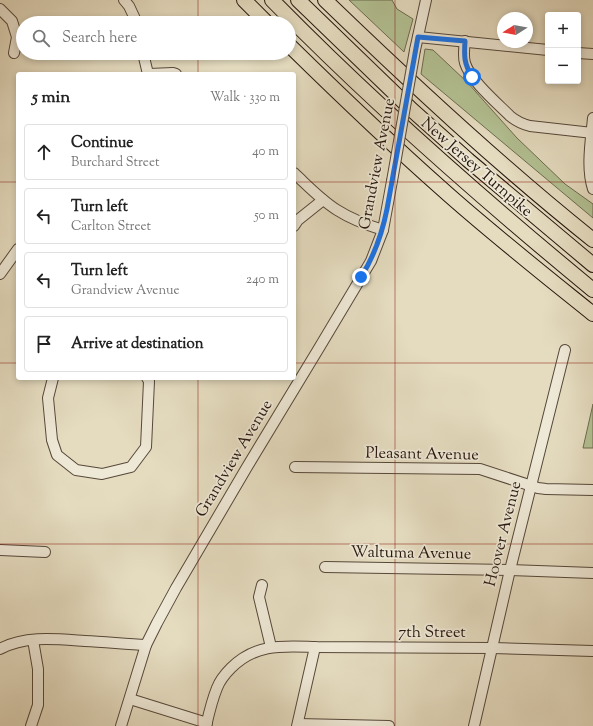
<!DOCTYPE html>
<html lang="en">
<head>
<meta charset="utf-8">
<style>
	:root { --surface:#fff; --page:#f2f2f2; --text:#222; --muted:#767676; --line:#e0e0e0 }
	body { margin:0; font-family:"Sorts Mill Goudy",serif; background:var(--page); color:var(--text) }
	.controls { position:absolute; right:12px; top:12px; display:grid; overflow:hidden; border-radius:4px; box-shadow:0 2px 6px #0003 }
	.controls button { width:36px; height:36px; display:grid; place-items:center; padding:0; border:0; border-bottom:1px solid var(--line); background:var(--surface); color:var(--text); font:20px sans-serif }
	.compass { position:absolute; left:497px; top:12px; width:36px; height:36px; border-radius:50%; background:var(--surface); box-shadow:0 2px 6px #0003; rotate:259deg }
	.stop { position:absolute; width:12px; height:12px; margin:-9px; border:3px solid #1a73e8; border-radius:50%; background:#fff }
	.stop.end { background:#1a73e8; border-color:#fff; box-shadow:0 1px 4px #0008 }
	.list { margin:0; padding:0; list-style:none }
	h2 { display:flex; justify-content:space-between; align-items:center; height:52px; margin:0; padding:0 16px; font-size:17px }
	h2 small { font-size:13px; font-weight:400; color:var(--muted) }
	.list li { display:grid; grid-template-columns:26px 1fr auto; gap:12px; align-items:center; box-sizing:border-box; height:56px; margin:0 8px 8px; padding:0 8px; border:1px solid var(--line); border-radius:4px }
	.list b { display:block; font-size:15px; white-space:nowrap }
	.list p { margin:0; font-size:13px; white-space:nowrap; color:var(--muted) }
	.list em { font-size:13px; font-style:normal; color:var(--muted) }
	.icon { flex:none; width:22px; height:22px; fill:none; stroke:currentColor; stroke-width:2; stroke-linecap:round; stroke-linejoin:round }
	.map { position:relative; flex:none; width:593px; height:726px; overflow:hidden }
	.search { position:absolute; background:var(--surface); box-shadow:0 2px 6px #0003; left:16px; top:16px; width:280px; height:44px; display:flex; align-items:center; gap:10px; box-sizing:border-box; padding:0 14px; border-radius:22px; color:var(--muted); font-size:15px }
	.panel { position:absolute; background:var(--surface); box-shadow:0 2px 6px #0003; left:16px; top:72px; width:280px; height:308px; border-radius:4px }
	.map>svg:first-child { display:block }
	.green { fill:#b3c193; stroke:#6c6c50 }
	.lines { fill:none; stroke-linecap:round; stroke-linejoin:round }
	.minor-casing { stroke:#56483a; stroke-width:12 }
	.highway-casing { stroke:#26160e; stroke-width:16 }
	.minor { stroke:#eee8d6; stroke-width:10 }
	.highway { stroke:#e5dcc0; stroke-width:14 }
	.minor-bridge-casing { stroke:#56483a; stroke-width:12; stroke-linecap:butt }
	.minor-bridge { stroke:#eee8d6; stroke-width:10 }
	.route { stroke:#1a73e8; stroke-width:5 }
	.grid { fill:none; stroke:#8f2418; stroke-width:1; stroke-opacity:0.55 }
	.labels { text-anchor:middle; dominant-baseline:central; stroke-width:3.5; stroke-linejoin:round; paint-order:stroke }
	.street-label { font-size:16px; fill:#26160e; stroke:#eee8d6 }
</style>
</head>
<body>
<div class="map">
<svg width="593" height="726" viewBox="0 0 593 726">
	<rect width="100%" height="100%" fill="#e5dcc0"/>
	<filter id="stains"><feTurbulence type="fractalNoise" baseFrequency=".005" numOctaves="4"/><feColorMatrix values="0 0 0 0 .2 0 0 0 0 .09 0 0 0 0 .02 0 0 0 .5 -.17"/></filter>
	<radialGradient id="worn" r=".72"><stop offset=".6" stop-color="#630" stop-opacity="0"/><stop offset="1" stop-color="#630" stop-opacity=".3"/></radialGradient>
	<!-- green -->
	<g class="green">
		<path d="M349 0H392L397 9 413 19 404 52Z"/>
		<path d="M425 49 433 50 467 82 517 138 565 184 593 204V218L421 74Z"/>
		<path d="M593 404V448H583Z"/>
	</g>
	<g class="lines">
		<!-- minor casing -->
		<g class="minor-casing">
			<g id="minor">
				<path d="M124 0 129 6 137 23"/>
				<path d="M0 9 12 21 17 37 14 53"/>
				<path d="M418 37 548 50"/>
				<path d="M465 41C464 48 463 56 465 63 470 80 497 103 510 116 516 121 522 124 530 126L593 133"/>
				<path d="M415 50 426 0"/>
				<path d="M143 53 148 74"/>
				<path d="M578 53 593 54"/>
				<path d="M149 74 173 73 176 74"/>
				<path d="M593 118C591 140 586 168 593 189"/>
				<path d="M294 173C308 186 321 200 337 210 351 219 367 225 383 230"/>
				<path d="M294 226 298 220 323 200"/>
				<path d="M0 274 18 249"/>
				<path d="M53 378 48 398 52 440 57 455 76 470 102 474 131 467 146 447 149 381 147 378"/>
				<path d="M295 467 480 469 538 488 546 489 593 490"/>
				<path d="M0 550 45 552"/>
				<path d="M325 567 510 570 593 573"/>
				<path d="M262 585 259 597 271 647"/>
				<path d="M0 649C25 635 57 639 85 641 105 642 126 644 146 645"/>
				<path d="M130 699 207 723"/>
				<path d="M298 724 389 726"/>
				<path d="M31 726 38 705V669L33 640"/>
				<path d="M121 726 146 645 157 623 176 588 247 467 319 348 371 261 383 230 392 181"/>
				<path d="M206 726C209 713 212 700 217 688 220 680 226 673 231 668 256 643 283 646 315 647L492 648 593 651"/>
				<path d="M297 726 315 647"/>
				<path d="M474 726 510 570 565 350"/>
			</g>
		</g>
		<!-- highway casing -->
		<g class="highway-casing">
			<g id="highway">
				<path d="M244 0 267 23"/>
				<path d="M272 0C373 103 481 198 593 290"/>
				<path d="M298 0 412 110 468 160 593 265"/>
				<path d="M325 0C411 83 499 165 593 240"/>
				<path d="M289 45C339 94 389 142 441 188 490 232 542 273 593 314"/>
			</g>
		</g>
		<!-- minor -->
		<use href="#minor" class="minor"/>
		<!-- highway -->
		<use href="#highway" class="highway"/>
		<!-- minor-bridge casing -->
		<g class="minor-bridge-casing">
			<path id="minor-bridge" d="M392 181 415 50"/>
		</g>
		<!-- minor-bridge -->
		<use href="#minor-bridge" class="minor-bridge"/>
	</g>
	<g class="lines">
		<!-- route -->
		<path class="route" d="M361 277C375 255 382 234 387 209L418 37 465 41C464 57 464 63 472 77"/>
	</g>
	<!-- grid -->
	<path class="grid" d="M198 0V23M395 0V726M198 53V74M0 182H18M294 182H593M0 363H18M294 363H593M198 378V726M0 544H593"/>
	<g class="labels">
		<!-- street labels -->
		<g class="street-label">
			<text transform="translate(378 164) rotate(-79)">Grandview Avenue</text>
			<text transform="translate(476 168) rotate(41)">New Jersey Turnpike</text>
			<text transform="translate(422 455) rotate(1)">Pleasant Avenue</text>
			<text transform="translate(235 459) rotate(-59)">Grandview Avenue</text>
			<text transform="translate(504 534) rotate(-76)">Hoover Avenue</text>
			<text transform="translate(411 554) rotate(1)">Waltuma Avenue</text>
			<text x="432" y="633">7th Street</text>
		</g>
	</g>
	<rect width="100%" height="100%" filter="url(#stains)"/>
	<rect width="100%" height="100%" fill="url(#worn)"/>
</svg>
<div class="controls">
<button>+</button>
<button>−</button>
</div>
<svg class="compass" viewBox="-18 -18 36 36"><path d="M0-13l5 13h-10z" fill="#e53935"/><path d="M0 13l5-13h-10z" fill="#767676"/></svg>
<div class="stop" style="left:472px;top:77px"></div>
<div class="stop end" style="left:361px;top:277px"></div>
<div class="search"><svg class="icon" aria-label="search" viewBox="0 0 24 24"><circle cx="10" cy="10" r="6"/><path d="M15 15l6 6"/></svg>Search here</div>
<section class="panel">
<h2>5 min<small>Walk · 330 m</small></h2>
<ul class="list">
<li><svg class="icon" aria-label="ahead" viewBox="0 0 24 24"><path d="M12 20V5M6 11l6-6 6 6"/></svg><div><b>Continue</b><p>Burchard Street</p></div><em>40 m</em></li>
<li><svg class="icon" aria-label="left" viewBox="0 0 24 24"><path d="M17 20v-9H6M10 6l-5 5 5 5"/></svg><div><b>Turn left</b><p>Carlton Street</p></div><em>50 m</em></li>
<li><svg class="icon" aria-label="left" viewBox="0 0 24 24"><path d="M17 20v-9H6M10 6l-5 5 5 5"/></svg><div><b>Turn left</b><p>Grandview Avenue</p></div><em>240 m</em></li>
<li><svg class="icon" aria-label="arrive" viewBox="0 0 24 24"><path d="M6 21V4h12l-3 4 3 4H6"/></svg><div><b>Arrive at destination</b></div></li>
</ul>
</section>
</div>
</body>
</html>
